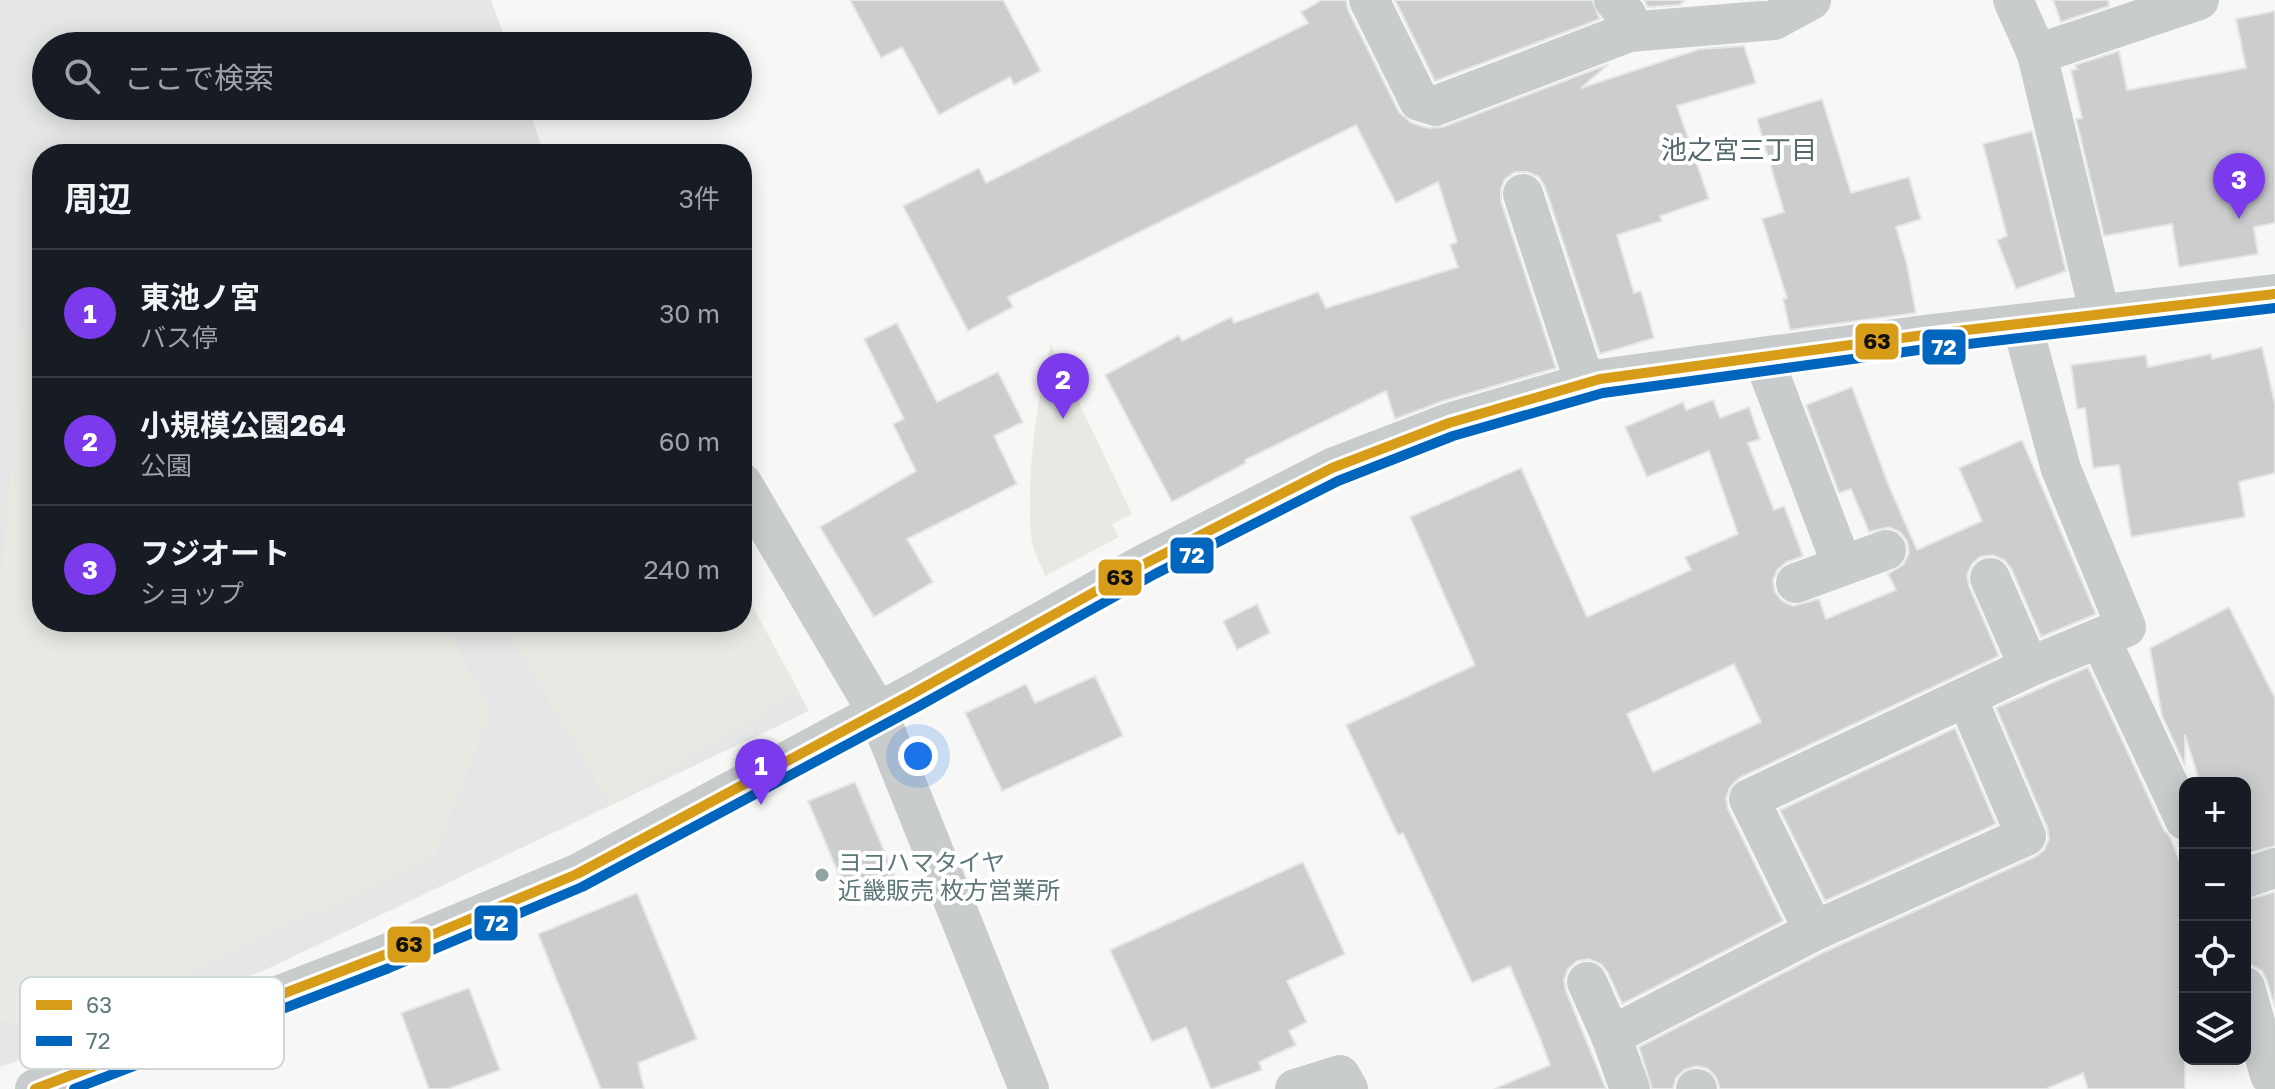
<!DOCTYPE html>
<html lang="ja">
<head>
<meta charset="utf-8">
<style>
	:root { --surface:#171b24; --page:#20242c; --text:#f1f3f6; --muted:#9ea1a6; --line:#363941; --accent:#7c3aed }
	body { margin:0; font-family:"Golos Text","Noto Sans JP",sans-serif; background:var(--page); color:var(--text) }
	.controls { position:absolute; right:24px; bottom:24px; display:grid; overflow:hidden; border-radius:16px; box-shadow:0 4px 20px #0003 }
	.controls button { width:72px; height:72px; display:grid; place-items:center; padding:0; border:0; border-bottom:2px solid var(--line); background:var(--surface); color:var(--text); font:40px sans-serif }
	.you { position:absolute; left:918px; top:756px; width:28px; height:28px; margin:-20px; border:6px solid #fff; border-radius:50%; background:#1a73e8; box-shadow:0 0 0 12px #1a73e833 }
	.badge { display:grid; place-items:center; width:52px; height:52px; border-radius:50%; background:var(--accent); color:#fff; font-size:26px; font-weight:700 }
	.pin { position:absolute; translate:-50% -66px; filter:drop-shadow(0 2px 4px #0008) }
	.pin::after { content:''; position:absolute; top:42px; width:28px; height:24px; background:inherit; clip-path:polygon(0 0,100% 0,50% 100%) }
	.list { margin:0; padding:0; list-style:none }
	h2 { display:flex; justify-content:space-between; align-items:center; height:104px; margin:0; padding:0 32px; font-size:34px }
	h2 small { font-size:26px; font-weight:400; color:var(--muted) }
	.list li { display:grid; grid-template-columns:52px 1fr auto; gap:24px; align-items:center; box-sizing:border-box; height:128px; padding:0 32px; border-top:2px solid var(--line) }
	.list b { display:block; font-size:30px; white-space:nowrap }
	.list p { margin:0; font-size:26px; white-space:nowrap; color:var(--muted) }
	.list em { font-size:26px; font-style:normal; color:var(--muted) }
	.icon { flex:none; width:44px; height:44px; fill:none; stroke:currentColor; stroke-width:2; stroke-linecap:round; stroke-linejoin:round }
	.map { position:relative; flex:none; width:2275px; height:1089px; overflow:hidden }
	.search { position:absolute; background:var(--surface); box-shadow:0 4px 20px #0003; left:32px; top:32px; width:720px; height:88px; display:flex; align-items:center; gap:20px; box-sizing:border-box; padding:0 28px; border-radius:44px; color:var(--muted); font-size:30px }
	.panel { position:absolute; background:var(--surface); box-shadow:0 4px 20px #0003; left:32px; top:144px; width:720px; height:488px; border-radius:32px }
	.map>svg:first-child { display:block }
	.built { fill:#e5e7e6 }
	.green { fill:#e7e9e3 }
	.building { fill:#cccece; stroke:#e6e6e6; stroke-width:2; fill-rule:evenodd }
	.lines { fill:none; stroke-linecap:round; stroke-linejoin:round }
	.minor { stroke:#c9cccc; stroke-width:40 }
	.bus-1-casing { stroke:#fff; stroke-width:16 }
	.bus-2-casing { stroke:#fff; stroke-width:16 }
	.bus-1 { stroke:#d89d18; stroke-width:10 }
	.bus-2 { stroke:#0065bd; stroke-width:10 }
	.poi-dot { fill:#94a4a5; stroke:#fff; stroke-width:3 }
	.labels { text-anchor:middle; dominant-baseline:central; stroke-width:8; stroke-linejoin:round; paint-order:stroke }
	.poi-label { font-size:24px; fill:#5e777a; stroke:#fff; text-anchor:start }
	.neighbourhood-label { font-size:26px; fill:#54686b; stroke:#fff }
	.key { fill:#fff; stroke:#cfd6d7; stroke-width:2 }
	.key-label { font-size:22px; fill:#5e777a }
	.line-badge { stroke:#fff; stroke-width:3 }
	.badge-label { font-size:22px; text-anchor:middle; font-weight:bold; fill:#fff }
	.pale-badge-label { font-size:22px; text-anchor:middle; font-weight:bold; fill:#111 }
</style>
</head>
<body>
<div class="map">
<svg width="2275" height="1089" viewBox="0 0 2275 1089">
	<rect width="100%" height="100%" fill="#f7f7f6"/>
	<!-- built -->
	<path class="built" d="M0 0H491L508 46H46V106H528L544 154H42V622H742V587L809 711 265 970 0 1067Z"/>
	<!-- green -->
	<g class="green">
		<path d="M23 330 42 331V622H444L491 711 435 856 42 1042 7 1020 0 1021V598Z"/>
		<path d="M1051 344 1132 514 1112 524 1119 537 1045 576C1041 564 1032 549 1031 535 1026 482 1037 395 1051 344Z"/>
		<path d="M742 587 799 692 610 805 502 622H742Z"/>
	</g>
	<!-- building -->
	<g class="building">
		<path d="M850 0H1003L1041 71 1014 85 1010 77 939 115 902 47 881 58Z"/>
		<path d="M1322 0H1346L1348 10 1399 112 1412 123 1428 128 1443 127 1609 64 1581 88 1700 49 1744 46 1756 83 1677 106 1709 199 1660 216 1662 221 1617 235 1634 293 1641 291 1654 338 1600 354 1545 187 1539 177 1528 172H1515L1505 179 1501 189V201L1556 368 1443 401 1395 419 1386 391 1245 460 1246 463 1172 502 1105 375 1179 335 1182 341 1231 317 1234 323 1318 292 1326 308 1458 267 1450 245 1457 242 1438 182 1396 203 1356 125 1008 297 1013 307 968 331 903 206 979 168 986 183 1308 23 1301 12Z"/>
		<path d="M1395 0H1592L1600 19 1435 81Z"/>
		<path d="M1644 0H1685L1680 5 1648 7Z"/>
		<path d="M2053 0H2108L2109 6 2061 22Z"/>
		<path d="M2275 11V223L2254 227 2258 254 2179 267 2172 224 2104 236 2076 119 2082 118 2071 70 2077 69 2075 65 2119 51 2127 90 2246 68 2236 19Z"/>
		<path d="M1822 99 1851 193 1909 177 1921 219 1896 227 1907 265 1916 313 1790 330 1783 299 1787 298 1762 219 1784 212 1757 119Z"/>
		<path d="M2032 131 2066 271 2016 289 1997 240 2007 236 1983 144Z"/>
		<path d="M897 323 937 402 998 372 1023 422 994 436 1017 484 907 539 933 582 874 617 820 527 916 471 893 424 904 419 864 339Z"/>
		<path d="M2262 347 2275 404V473L2239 482 2245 517 2131 537 2119 465 2093 468 2085 408 2077 409 2071 365 2146 355 2148 367 2211 354 2212 359Z"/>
		<path d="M1852 387 1889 486 1917 550 1982 521 1959 468 2022 440 2096 614 2041 637 2011 568 2004 560 1993 555 1980 557 1972 564 1967 575 1969 586 1999 656 1739 778 1730 787 1726 798 1728 809 1783 921 1622 1004 1608 973 1601 964 1589 959 1577 961 1568 969 1564 980 1566 991 1606 1089H1494L1550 1065 1540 1038 1510 966 1472 983 1403 833 1398 835 1346 725 1475 665 1410 517 1521 468 1587 617 1691 570 1685 557 1738 534 1709 451 1647 477 1625 427 1683 402 1686 410 1713 400 1720 418 1749 407 1760 439 1748 443 1774 510 1784 506 1803 556 1787 562 1778 569 1773 580 1775 592 1782 601 1793 606 1819 599 1826 619 1896 590 1888 574 1903 565 1909 553 1907 541 1900 532 1889 527 1869 532 1851 489 1839 493 1806 405ZM1734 664 1761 722 1653 772 1627 714Z"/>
		<path d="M1257 604 1270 633 1237 650 1223 621Z"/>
		<path d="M2229 607 2275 698V846L2245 854V783H2200L2185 735V766L2162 716 2150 648Z"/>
		<path d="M2088 667 2164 830 2170 837 2185 875V1089H2088L2083 1073 2046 1089H1720L1716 1077 1708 1069 1697 1066 1684 1070 1676 1078 1673 1089H1652L1639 1047 1824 952 2035 857 2044 850 2049 839 2047 827 1996 708Z"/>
		<path d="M1095 676 1123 736 1002 791 965 713 1026 684 1035 703Z"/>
		<path d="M1955 728 1996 824 1825 901 1780 810Z"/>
		<path d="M855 782 897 881 850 901 808 801Z"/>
		<path d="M1303 862 1345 954 1287 981 1307 1022 1289 1031 1296 1045 1259 1062 1262 1070 1211 1089 1186 1027 1152 1042 1110 950Z"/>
		<path d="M2275 892V1008L2267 981 2262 971 2251 965H2245V900Z"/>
		<path d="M637 893 697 1039 638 1063 644 1089H601L538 934Z"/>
		<path d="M469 988 500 1070 448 1089H429L401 1013Z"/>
	</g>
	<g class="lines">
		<!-- minor -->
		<g class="minor">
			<path d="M1369 0 1419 101 1435 106 1629 32 1774 20 1811 0"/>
			<path d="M1614 0 1627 16 1629 32"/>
			<path d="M2013 0 2037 54 2100 315"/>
			<path d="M2037 54 2199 0"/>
			<path d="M1523 194 1585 383"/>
			<path d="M1763 357 1842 565"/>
			<path d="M742 483 878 713 1029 1089"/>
			<path d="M1990 578 2029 667"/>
			<path d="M1796 583 1886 550"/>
			<path d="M2100 638 2185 820"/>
			<path d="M2245 878 2275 868"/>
			<path d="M1814 931 1749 799 2029 667 2126 627 2061 469 2022 324"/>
			<path d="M1587 982 1611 1036"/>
			<path d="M2245 987 2270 1075"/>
			<path d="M35 1089 384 955 577 874 912 694 1148 562 1332 468 1449 423 1600 379 1924 335 2275 294"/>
			<path d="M1295 1089 1340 1075 1348 1089"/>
			<path d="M1630 1089 1611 1036 1814 931 2026 836 1967 698"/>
			<path d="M1696 1089H1697"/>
		</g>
		<!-- bus-1 casing -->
		<g class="bus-1-casing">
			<path id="bus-1" d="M35 1089 384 955 577 874 912 694 1148 562 1332 468 1449 423 1600 379 1924 335 2275 294"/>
		</g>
		<!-- bus-2 casing -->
		<g class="bus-2-casing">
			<path id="bus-2" d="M74 1089 389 968 582 887 919 706 1155 574 1338 481 1453 436 1603 393 1926 349 2275 308"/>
		</g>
		<!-- bus-1 -->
		<use href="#bus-1" class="bus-1"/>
		<!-- bus-2 -->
		<use href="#bus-2" class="bus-2"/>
	</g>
	<!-- markers -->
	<circle class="poi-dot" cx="822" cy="875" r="8"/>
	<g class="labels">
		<!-- poi labels -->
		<g class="poi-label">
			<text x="838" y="861">ヨコハマタイヤ<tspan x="838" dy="28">近畿販売 枚方営業所</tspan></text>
		</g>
		<!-- neighbourhood labels -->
		<g class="neighbourhood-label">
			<text x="1739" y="149">池之宮三丁目</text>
		</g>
	</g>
	<!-- legend -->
	<rect x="20" y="977" width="264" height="92" rx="12" class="key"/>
	<rect x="36" y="1000" width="36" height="10" fill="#d89d18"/>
	<rect x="36" y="1036" width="36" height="10" fill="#0065bd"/>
	<g class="key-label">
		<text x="86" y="1013">63</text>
		<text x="86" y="1049">72</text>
	</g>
	<g class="line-badge">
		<rect x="1854" y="322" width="46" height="39" rx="8" fill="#d89d18"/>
		<rect x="1921" y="328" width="46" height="38" rx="8" fill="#0065bd"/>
		<rect x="1169" y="536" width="46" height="39" rx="8" fill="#0065bd"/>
		<rect x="1097" y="558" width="46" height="39" rx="8" fill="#d89d18"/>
		<rect x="473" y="904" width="46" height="38" rx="8" fill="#0065bd"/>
		<rect x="386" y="925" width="46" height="39" rx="8" fill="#d89d18"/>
	</g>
	<g class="badge-label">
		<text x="1944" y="355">72</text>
		<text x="1192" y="563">72</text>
		<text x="496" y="931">72</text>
	</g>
	<g class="pale-badge-label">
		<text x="1877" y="349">63</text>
		<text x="1120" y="585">63</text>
		<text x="409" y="952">63</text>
	</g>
</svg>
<div class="controls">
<button>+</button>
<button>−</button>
<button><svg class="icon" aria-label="locate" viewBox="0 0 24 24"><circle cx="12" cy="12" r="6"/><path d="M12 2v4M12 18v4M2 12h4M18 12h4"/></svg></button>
<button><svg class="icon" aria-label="layers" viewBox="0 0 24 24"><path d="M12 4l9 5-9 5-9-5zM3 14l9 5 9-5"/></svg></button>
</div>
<div class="you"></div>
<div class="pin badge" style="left:761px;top:805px">1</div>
<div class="pin badge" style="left:1063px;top:419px">2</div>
<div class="pin badge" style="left:2239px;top:219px">3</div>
<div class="search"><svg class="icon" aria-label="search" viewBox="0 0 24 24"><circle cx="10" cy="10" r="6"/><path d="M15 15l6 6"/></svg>ここで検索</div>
<section class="panel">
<h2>周辺<small>3件</small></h2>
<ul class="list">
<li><span class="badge">1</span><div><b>東池ノ宮</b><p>バス停</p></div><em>30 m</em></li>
<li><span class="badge">2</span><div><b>小規模公園264</b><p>公園</p></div><em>60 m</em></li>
<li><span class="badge">3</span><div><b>フジオート</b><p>ショップ</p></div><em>240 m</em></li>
</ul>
</section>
</div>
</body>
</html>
